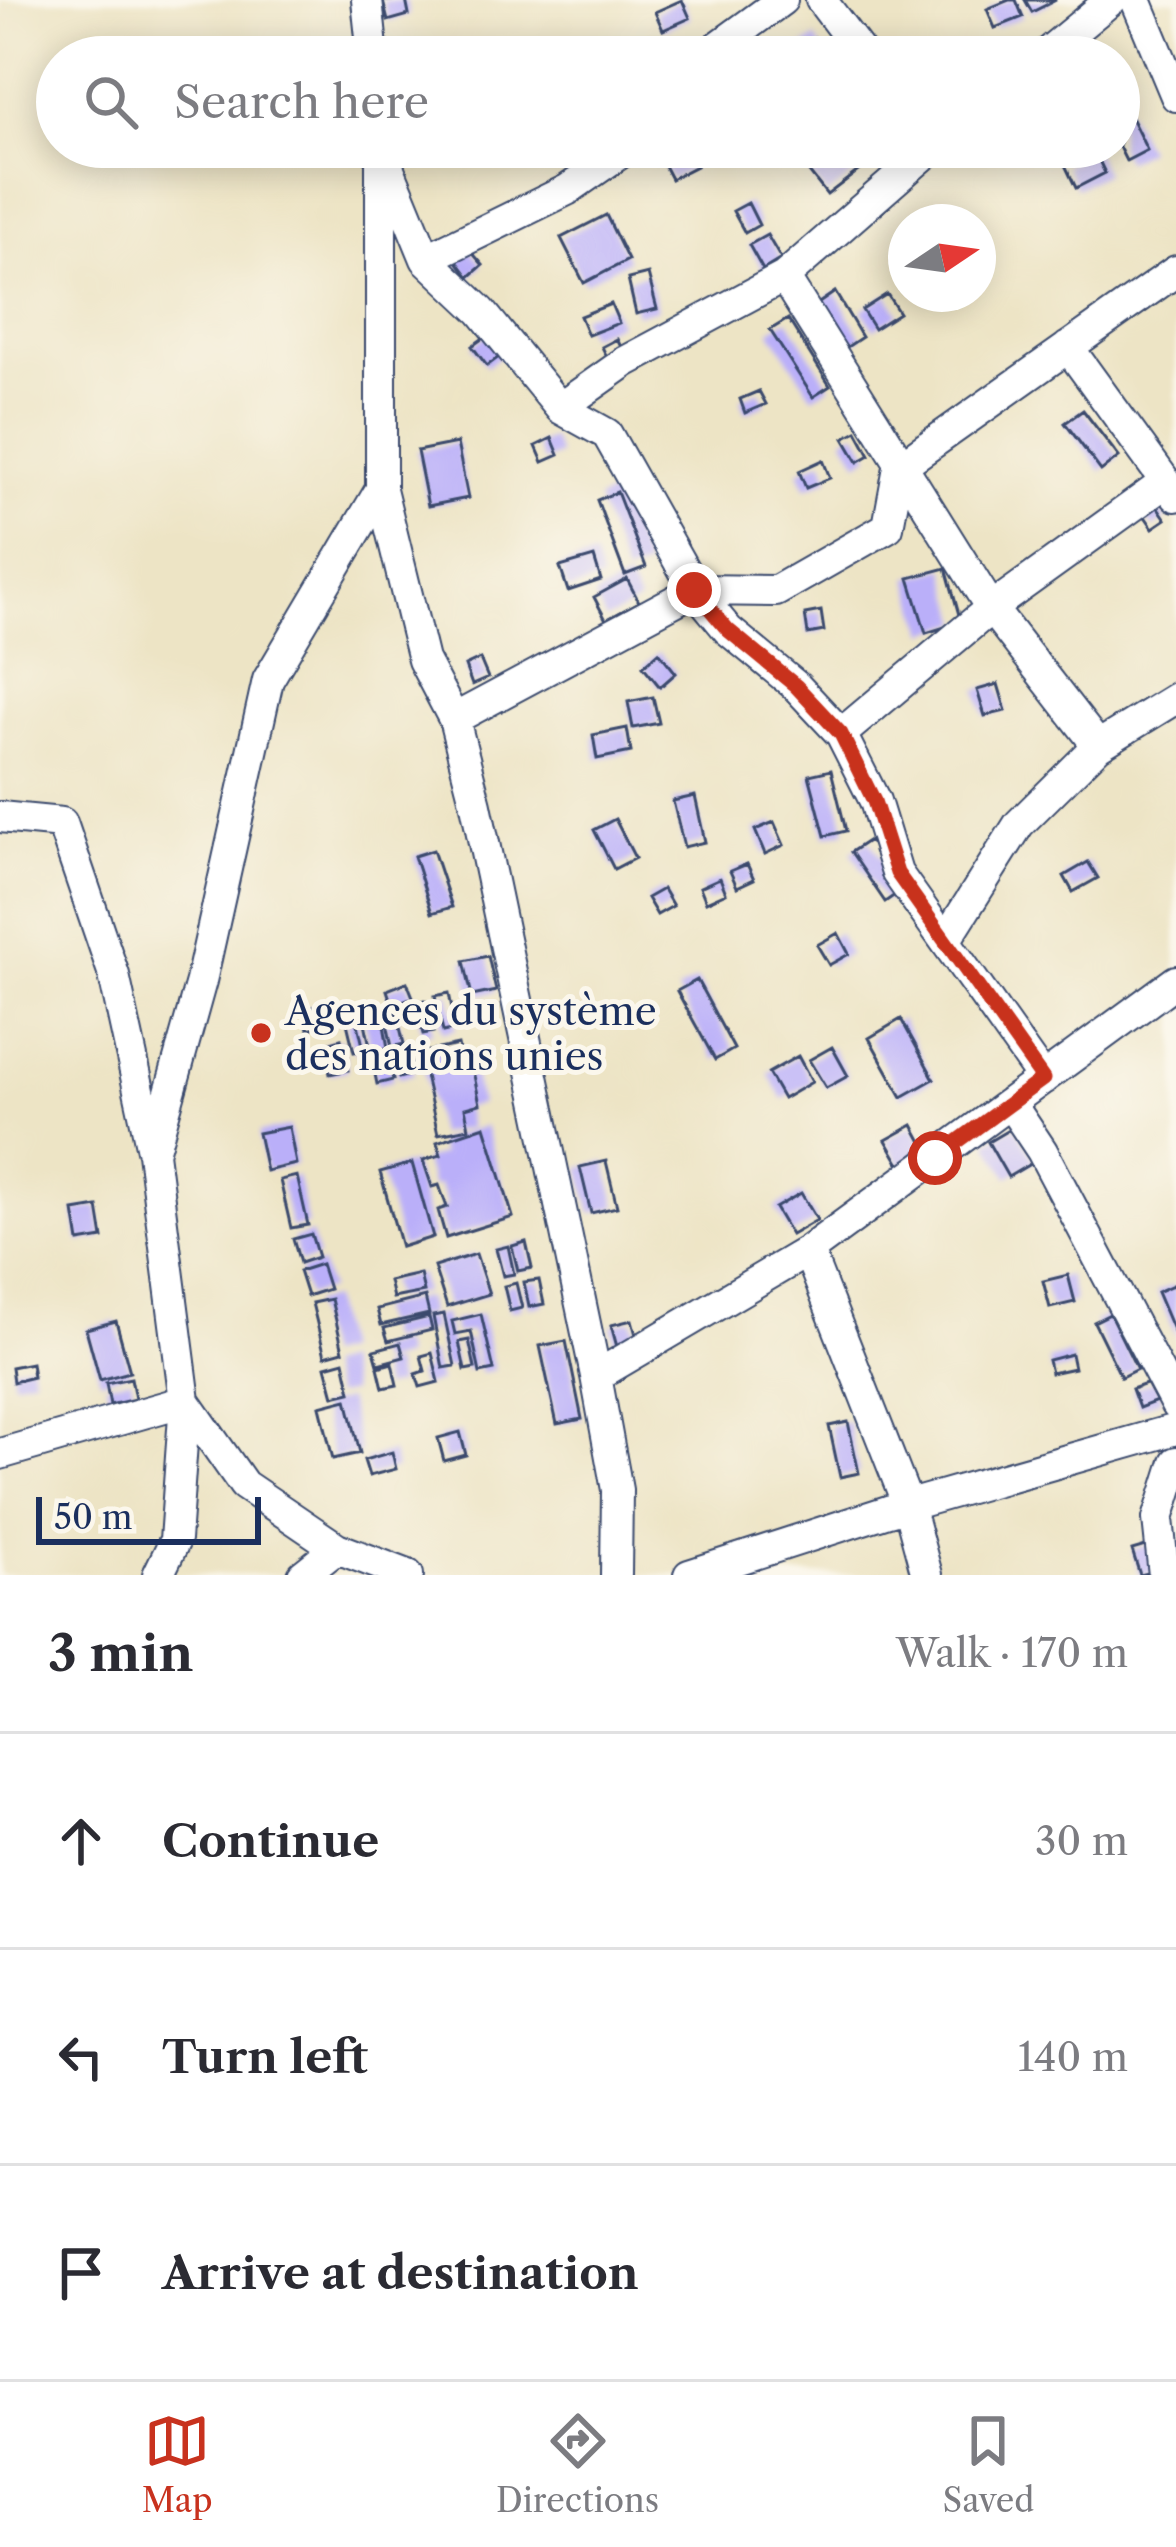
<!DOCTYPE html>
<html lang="en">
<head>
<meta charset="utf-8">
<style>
	:root { --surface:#fff; --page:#f7f7f7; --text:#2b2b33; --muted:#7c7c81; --line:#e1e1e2; --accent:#c8321e }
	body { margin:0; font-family:"Libre Caslon Text",serif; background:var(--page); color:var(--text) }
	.compass { position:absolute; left:888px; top:204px; width:108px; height:108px; border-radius:50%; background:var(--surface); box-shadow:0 6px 30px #0003; rotate:77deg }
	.scale { position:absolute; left:36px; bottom:30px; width:225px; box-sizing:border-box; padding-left:12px; border:6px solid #1b2f5e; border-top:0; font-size:33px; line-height:42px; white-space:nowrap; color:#1b2f5e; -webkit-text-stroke:9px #fbf7ec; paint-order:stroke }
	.stop { position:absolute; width:36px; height:36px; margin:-27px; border:9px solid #c8321e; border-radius:50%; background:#fff }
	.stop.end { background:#c8321e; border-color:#fff; box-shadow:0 3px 12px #0008 }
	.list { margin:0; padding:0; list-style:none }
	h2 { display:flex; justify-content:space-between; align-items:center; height:156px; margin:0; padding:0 48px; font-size:51px }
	h2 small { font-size:39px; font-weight:400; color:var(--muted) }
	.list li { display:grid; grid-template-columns:78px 1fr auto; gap:36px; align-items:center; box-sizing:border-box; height:216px; padding:0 48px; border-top:3px solid var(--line) }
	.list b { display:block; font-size:45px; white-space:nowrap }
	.list em { font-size:39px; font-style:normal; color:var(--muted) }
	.icon { flex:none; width:66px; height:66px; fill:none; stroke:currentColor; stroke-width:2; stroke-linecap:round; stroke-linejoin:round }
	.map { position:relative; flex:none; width:1176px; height:1575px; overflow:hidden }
	.search { position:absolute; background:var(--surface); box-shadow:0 6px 30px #0003; left:36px; right:36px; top:36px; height:132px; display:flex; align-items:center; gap:30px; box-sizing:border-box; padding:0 42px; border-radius:66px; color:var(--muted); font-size:45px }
	.sheet { height:804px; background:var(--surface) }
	nav { display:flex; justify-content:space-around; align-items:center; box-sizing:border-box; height:168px; border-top:3px solid var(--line); background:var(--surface); font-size:33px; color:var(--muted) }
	nav a { display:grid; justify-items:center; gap:6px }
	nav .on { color:var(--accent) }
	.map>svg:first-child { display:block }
</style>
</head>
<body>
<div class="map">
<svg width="1176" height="1575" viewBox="0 0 1176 1575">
	<rect width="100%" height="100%" fill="#fbf7ec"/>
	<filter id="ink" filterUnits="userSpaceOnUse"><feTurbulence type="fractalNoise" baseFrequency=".00833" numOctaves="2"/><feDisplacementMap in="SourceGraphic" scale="24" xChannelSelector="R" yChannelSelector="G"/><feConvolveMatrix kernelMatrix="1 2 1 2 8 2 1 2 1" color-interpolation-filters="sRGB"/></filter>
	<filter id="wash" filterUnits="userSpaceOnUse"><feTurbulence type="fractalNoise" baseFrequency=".004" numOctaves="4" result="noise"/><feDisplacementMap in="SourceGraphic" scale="48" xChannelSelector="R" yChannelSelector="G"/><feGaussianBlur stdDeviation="2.7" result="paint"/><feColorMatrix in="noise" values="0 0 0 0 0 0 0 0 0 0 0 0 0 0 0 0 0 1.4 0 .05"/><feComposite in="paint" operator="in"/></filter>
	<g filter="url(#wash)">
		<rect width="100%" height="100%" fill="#ede4c5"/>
		<g id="blocks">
			<path fill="#baaff9" d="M406,0l3,15 -21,6 -5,-20z
				M682,0l8,18 -27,12 -8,-18z
				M1009,0h7l7,17 -28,11 -8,-19z
				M1025,0h31l-24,12z
				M815,38l12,19h-19l-6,-10z
				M1119,93l28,57 -21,11 -7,-14z
				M686,147l10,19 -25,13 -10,-19z
				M842,147h10l14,18 -39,30 -18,-23z
				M1094,150l11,23 -29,15 -11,-23z
				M748,203l11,22 -14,8 -12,-22z
				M606,215l22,45 -44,23 -23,-45z
				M767,235l14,24 -18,11 -14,-25z
				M469,249l14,16 -14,12 -13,-17z
				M648,274l9,35 -21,5 -8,-35z
				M835,292l27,45 -18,12 -28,-44z
				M887,294l12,19 -25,16 -12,-19z
				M611,304l8,19 -31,12 -8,-19z
				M788,319l42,67 -17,11 -43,-67z
				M489,334l14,20 -16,12 -15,-20z
				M617,339l7,14 -15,8 -7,-14z
				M759,391l7,13 -21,9 -5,-14z
				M1083,410l36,47 -18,14 -36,-48z
				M857,431l13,24 -12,7 -14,-24z
				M552,438l7,17 -16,7 -7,-16z
				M457,443l11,55 -40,8 -11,-55z
				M823,460l7,18 -24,10 -7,-17z
				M617,492l29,75 -21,8 -28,-75z
				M1150,496l16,23 -13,9 -16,-23z
				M594,557l7,23 -33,11 -8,-24z
				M946,568l15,54 -35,11 -17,-55z
				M627,579l12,23 -33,18 -12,-23z
				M821,611l3,20 -16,3 -3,-20z
				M659,652l17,21 -16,14 -17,-21z
				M480,659l8,19 -16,7 -7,-19z
				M998,684l8,27 -21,5 -8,-26z
				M653,697l6,26 -26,5 -5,-26z
				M627,728l4,24 -34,7 -4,-24z
				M831,770l15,61 -21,5 -16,-61z
				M695,796l10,46 -21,5 -11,-46z
				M615,819l20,39 -21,11 -20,-39z
				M774,822l10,23 -19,9 -10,-24z
				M869,840l33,50 -17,12 -34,-50z
				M433,850l19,57 -20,6 -18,-57z
				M1088,862l10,16 -25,14 -9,-16z
				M747,864l7,15 -17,8 -7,-16z
				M720,878l6,15 -20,9 -6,-15z
				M663,889l10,17 -16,9 -10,-17z
				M838,933l11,21 -20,11 -12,-20z
				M488,956l8,35 -24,5 -8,-35z
				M697,980l37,69 -19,11 -38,-69z
				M407,982l6,15 -21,8 -5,-15z
				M449,993l7,36 -13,3 -8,-36z
				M425,1000l8,32 -10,2 -8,-31z
				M334,1002l4,20 -30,7 -4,-20z
				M396,1011l8,33 -12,3 -7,-33z
				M382,1014l6,34 -17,3 -7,-33z
				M901,1019l33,60 -32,18 -33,-59z
				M357,1020l7,30 -10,2 -7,-29z
				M341,1039l7,31 -18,4 -6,-30z
				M458,1045l5,23 9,-2 8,38 -15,4 4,20 -31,6 -18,-81z
				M407,1046l7,28 -15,4 -8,-28z
				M832,1047l16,29 -22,12 -17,-28z
				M387,1052l6,28 -16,4 -6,-29z
				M798,1056l14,26 -29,17 -15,-26z
				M913,1125l14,26 -26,15 -15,-26z
				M485,1126l28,91 -67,21 -8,-28 9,-3 -8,-22 -7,2 -9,-27 18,-5 -4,-13z
				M1015,1126l20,35 -27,16 -20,-35z
				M289,1127l7,37 -30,7 -8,-38z
				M606,1161l11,46 -26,6 -11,-46z
				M412,1163l21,74 -32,10 -21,-75z
				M297,1176l11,49 -17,3 -11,-48z
				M801,1193l16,27 -26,15 -16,-27z
				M98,1207l5,31 -24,4 -5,-31z
				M311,1234l7,23 -18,6 -7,-24z
				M526,1242l6,26 -14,3 -6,-25z
				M508,1246l6,28 -11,2 -7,-27z
				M476,1254l13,40 -42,13 -13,-40z
				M321,1264l8,25 -22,7 -8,-25z
				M420,1274l4,18 -31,6 -4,-17z
				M1068,1275l7,27 -25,6 -7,-27z
				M539,1280l5,24 -15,3 -5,-25z
				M516,1283l6,25 -12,3 -6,-25z
				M1173,1285l3,7v45l-19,-45z
				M425,1297l4,17 -48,11 -4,-16z
				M331,1299l12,52 -18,5 -13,-53z
				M444,1314l11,52 -12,2 -10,-52z
				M481,1314l13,56 -14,3 -9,-42 -16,3 -3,-13z
				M1110,1314l27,55 -16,8 -27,-55z
				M429,1317l3,13 -44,11 -4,-13z
				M632,1320l6,22 -21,5 -6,-22z
				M116,1321l14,51 -30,8 -14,-51z
				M469,1340l6,28 -10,2 -6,-28z
				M566,1341l16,78 -25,5 -17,-78z
				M400,1343l4,14 -26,7 -4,-14z
				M432,1353l7,29 -19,5 -4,-13 9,-3 -4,-15z
				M1071,1354l3,14 -23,5 -3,-13z
				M344,1361l7,31 -17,4 -8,-30z
				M31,1363l2,14 -20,5 -2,-15z
				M392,1363l5,22 -14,3 -5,-21z
				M131,1378l4,21 -25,6 -4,-22z
				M1155,1381l7,18 -23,9 -7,-19z
				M347,1399l13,54 -27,6 -13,-53z
				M848,1422l11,51 -19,4 -11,-51z
				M460,1432l6,23 -22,6 -6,-23z
				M392,1452l4,17 -27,7 -5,-16z
				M1152,1544l8,26 -20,5 -8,-25z"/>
		</g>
	</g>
	<g filter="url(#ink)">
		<use href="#blocks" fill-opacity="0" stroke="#3a4a6d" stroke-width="3"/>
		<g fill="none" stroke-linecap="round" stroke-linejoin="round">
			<g stroke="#3a4a6d" stroke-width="34">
				<path id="minor" d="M367,0l6,57
					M821,0l43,57
					M1136,0l40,96
					M704,57l78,-57
					M1042,57l69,-57
					M389,169l37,90 55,52 79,97 47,26 88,156 33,40 68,56 45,48 34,67 22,72 146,206
					M426,259l141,-69 62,-43
					M784,277l207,331 107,138
					M1068,347l108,149
					M560,408l65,-46 159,-85 149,-130
					M381,489l42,171 31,59 22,86 120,571
					M454,719l241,-129 81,1 112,-64 11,-60 277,-196
					M841,734l150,-126 175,-126
					M0,817l62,6 52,152 38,175
					M947,938l72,-114 79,-78 78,-48
					M1010,1103l32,48 134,254
					M808,1251l100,254 19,70
					M185,1401l59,84 93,63 71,27
					M0,1454l185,-53
					M158,1575l17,-35 10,-139 -32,-248 48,-172 67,-301 113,-191v-342
					M303,1575l34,-27
					M616,1575l1,-85 -21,-114 212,-125 368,-270
					M689,1575l199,-64 288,-82
					M1164,1575l-6,-56 18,-57"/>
			</g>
			<use href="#minor" stroke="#fff" stroke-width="30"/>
		</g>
	</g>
	<g fill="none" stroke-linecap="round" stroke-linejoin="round" filter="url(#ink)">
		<path stroke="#c8321e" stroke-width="15" d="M694,590l34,40 68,56 45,48 33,67 23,72 146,206 -108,79"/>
	</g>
	<circle fill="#c8321e" stroke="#fbf7ec" stroke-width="4.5" cx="261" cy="1033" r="12"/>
	<g text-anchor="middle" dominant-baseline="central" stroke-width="10" stroke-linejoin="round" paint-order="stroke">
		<g font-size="39" fill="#1b2f5e" stroke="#fbf7ec" text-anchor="start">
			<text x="285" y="1011">Agences du système<tspan x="285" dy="45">des nations unies</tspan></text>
		</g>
	</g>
</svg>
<svg class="compass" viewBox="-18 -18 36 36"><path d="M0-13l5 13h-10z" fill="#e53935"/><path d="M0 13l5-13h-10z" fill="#7c7c81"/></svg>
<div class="scale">50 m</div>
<div class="stop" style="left:935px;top:1158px"></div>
<div class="stop end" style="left:694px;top:590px"></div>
<div class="search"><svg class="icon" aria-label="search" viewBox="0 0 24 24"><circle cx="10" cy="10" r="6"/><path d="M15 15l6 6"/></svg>Search here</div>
</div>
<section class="sheet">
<h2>3 min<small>Walk · 170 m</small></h2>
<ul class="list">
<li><svg class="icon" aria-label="ahead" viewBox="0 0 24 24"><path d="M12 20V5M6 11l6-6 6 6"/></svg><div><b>Continue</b></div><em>30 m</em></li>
<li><svg class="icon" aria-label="left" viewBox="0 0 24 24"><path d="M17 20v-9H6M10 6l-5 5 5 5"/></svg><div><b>Turn left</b></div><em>140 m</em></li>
<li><svg class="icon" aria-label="arrive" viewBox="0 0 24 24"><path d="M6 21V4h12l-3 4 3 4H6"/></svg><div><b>Arrive at destination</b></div></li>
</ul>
</section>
<nav>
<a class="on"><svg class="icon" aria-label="map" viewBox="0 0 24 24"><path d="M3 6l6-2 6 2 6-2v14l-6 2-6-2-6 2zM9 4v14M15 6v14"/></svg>Map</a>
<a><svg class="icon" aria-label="directions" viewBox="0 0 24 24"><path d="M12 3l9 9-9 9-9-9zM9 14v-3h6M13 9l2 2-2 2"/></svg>Directions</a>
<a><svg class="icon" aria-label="saved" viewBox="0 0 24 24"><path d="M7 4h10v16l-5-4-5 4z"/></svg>Saved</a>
</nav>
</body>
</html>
